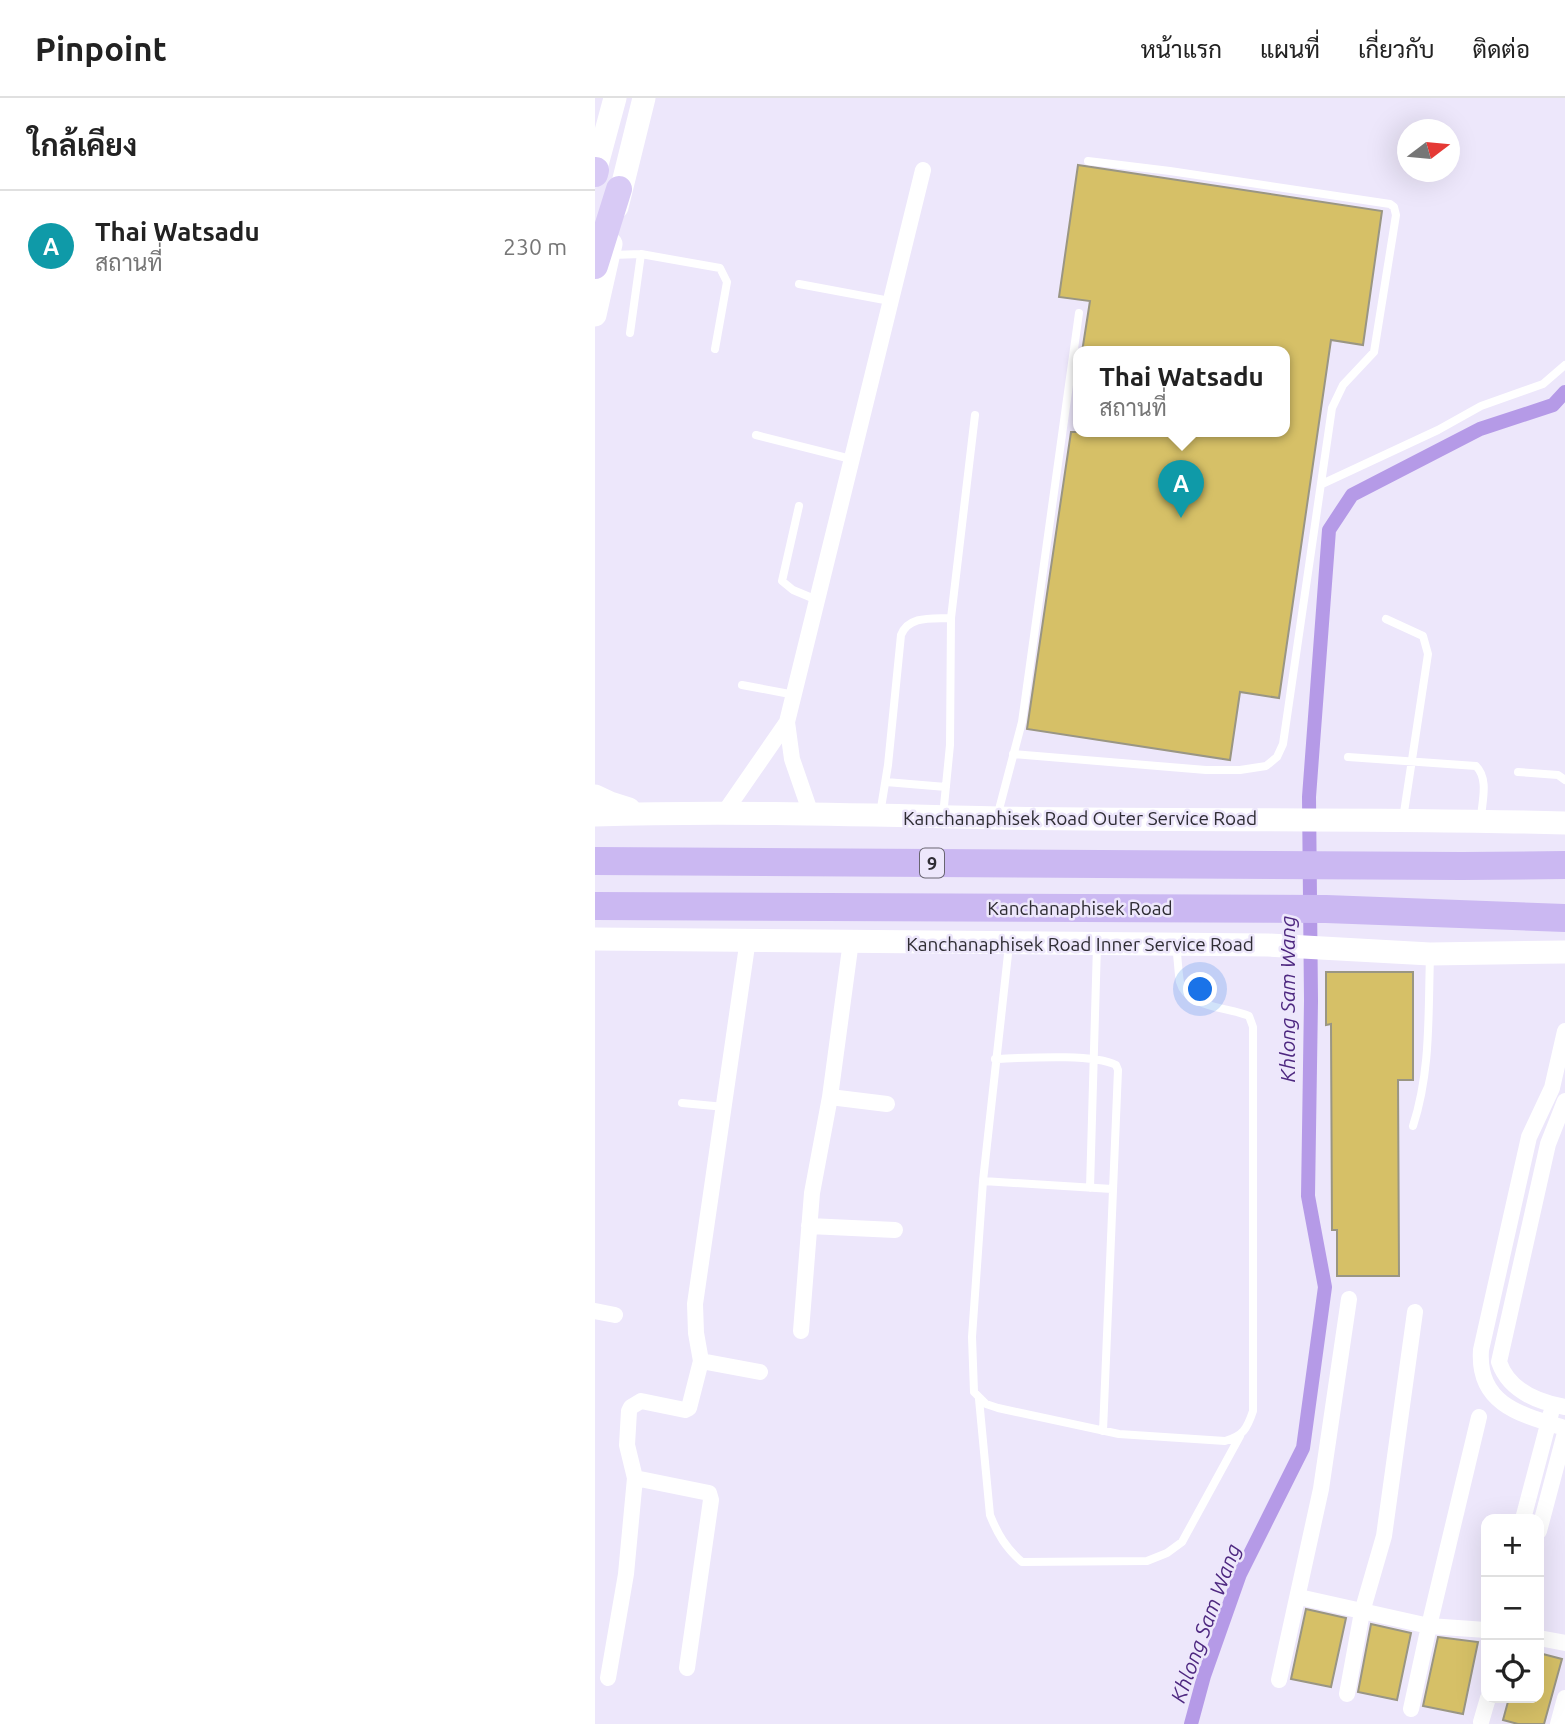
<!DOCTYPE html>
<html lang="th">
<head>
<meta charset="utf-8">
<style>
	:root { --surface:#fff; --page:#f6f6f6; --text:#222; --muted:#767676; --line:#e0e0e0; --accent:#655825 }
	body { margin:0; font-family:Ubuntu,Sarabun,sans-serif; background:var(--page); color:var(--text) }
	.controls { position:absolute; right:21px; bottom:21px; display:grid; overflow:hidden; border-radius:14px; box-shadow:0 7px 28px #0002 }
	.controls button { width:63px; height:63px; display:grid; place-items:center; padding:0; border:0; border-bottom:2px solid var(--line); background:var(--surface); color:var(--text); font:35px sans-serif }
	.compass { position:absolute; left:802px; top:21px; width:63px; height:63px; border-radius:50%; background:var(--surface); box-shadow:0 7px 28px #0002; rotate:74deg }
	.you { position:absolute; left:606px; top:892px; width:24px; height:24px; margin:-18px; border:5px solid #fff; border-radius:50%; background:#1a73e8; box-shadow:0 0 0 10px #1a73e833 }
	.badge { display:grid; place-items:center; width:46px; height:46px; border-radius:50%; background:var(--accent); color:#fff; font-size:23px; font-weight:700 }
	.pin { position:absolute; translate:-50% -58px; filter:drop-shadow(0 2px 4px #0008) }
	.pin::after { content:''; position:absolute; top:37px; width:24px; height:21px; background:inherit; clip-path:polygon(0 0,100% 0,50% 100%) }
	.popup { position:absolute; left:478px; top:248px; width:217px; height:91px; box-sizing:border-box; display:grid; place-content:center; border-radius:14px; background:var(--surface); filter:drop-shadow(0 2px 5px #0005); font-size:23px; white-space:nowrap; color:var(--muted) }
	.popup b { font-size:26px; color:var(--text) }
	.popup::after { content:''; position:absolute; left:50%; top:100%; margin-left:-14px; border:14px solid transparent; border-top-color:var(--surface) }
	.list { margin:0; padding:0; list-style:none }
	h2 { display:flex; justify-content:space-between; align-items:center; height:91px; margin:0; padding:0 28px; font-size:30px }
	h2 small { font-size:23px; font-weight:400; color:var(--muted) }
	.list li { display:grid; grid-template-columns:46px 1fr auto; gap:21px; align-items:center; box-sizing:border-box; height:112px; padding:0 28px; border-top:2px solid var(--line) }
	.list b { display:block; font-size:26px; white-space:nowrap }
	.list p { margin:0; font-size:23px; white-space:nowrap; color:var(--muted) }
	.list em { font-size:23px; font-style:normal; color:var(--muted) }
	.icon { flex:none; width:38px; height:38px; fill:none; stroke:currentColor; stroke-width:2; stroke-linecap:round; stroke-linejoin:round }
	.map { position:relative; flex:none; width:970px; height:1626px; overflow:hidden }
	header { display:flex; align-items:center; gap:42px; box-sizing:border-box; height:98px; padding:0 35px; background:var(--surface); border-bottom:2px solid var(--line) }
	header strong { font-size:33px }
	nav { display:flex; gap:38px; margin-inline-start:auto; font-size:24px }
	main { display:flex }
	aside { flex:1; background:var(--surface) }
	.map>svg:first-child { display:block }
</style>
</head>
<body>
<header>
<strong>Pinpoint</strong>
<nav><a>หน้าแรก</a><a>แผนที่</a><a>เกี่ยวกับ</a><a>ติดต่อ</a></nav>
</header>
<main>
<aside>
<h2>ใกล้เคียง<small></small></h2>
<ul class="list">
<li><span class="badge" style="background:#0f9aa8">A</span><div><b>Thai Watsadu</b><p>สถานที่</p></div><em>230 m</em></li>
</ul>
</aside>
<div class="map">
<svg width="970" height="1626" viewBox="0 0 970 1626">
	<rect width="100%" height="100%" fill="#ede7fb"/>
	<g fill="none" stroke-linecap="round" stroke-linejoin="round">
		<path stroke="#b59ae7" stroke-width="14" d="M596,1626l13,-48 36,-102 63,-126 22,-161 -17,-91 3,-195 -2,-204 20,-267 23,-35 128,-66 73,-24 12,-13"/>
	</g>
	<path fill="#d6c067" stroke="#9a9683" stroke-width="2" d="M483,67l304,46 -19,134 -32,-5 -52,358 -39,-6 -10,68 -203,-31 44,-297h213v-80h-202l8,-51 -31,-4z
		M731,874h87v108h-15l1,196h-62v-46h-5l-1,-206 -5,1z
		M711,1511l40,9 -15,69 -40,-8z
		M776,1526l40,9 -14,67 -39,-8z
		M843,1539l40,5 -15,72 -40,-8z
		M944,1555l23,6 -18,65h-26l-15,-4 6,-22h30z"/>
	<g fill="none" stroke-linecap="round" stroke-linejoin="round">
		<path stroke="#fff" stroke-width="8" d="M17,157l29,-1 79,14 7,14 -12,67
			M204,186l91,17
			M35,235l11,-79
			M161,337l95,24
			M727,386l116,-54 43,-24 62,-22 22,-19
			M204,408l-17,75 11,9 24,10
			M791,521l37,17 5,18 -25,165
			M147,587l53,10
			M418,656l193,16h34l26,-4 11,-9 6,-13 49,-336 11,-23 31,-33 22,-137 -2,-8 -4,-3 -220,-33 -82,-10
			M753,659l128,9c13,13 6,35 5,52
			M923,674l40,3 7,5
			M291,684l60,5
			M285,716l8,-49 13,-130c8,-20 32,-16 50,-17
			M348,718l7,-71 1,-127 24,-203
			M402,719l25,-95 57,-409
			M414,847l-26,236 -11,156 2,55 12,12 12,4 121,26 106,7c18,-5 22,-12 28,-30v-384l-4,-11c-21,-9 -62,-8 -69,-34 -2,-11 -2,-24 -4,-35
			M400,961c27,-1 98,-6 121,6l2,5 -15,361
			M87,1005l43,4
			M818,1028c18,-55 15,-112 17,-169
			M388,1083l129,8
			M495,1090l7,-243
			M384,1301l11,116c8,20 16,33 32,47l125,-1 20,-8 15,-11 58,-106"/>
		<path stroke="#fff" stroke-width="16" d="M192,624l5,37 19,55
			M129,715l63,-91 136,-552
			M970,933l-13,57 -23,49 -48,213c-4,55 41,65 84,78
			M235,999l57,7
			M970,1003l-17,43 -49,218c10,29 38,40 66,45
			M214,1128l86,4
			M0,1213l20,4
			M206,1233l11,-138 18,-96 21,-156
			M106,1263l59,11
			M40,1380l74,15 2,7 -24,168
			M928,1421l28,-106
			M944,1433l26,-98
			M704,1499l130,29 57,4
			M944,1540l26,5
			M13,1580l18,-104 9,-96 -8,-33 2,-34 2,-4 10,-6 44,9 4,-2 12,-47 -5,-28 -1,-29 53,-365
			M684,1582l42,-191 28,-190
			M752,1596l15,-82 22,-76 31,-224
			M816,1611l18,-83 50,-209
			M886,1624l7,-24
			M963,1626l7,-26"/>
		<path stroke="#fff" stroke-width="23" d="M0,74l20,-74
			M22,109l27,-109
			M0,217l16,-71
			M0,698l15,7 19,6
			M0,717c134,-4 269,0 403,3 189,3 378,0 567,5
			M0,841l673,6 162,9 135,-2"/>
		<path stroke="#d8caf5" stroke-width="26" d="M0,76l1,-4
			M0,168l24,-77"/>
		<path stroke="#cbb8f2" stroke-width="28" d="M0,763l867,5 103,-1
			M0,808l731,3 239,9"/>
	</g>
	<g text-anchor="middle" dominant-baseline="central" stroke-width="5" stroke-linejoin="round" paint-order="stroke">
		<rect fill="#ede7fb" stroke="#686570" stroke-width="2" x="325" y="750.5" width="24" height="29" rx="5"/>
		<g font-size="18" font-weight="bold" fill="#2f2d34">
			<text x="337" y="765">9</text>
		</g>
		<g font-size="19" fill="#2f2d34" stroke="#ede7fb">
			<text x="485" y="720">Kanchanaphisek Road Outer Service Road</text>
			<text x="485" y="810">Kanchanaphisek Road</text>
			<text x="485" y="846">Kanchanaphisek Road Inner Service Road</text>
		</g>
		<g font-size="21" font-style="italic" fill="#4e2880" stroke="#ede7fb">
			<text transform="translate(692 901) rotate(-90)">Khlong Sam Wang</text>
			<text transform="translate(610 1525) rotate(-70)">Khlong Sam Wang</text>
		</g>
	</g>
</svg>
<div class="controls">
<button>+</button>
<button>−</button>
<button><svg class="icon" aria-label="locate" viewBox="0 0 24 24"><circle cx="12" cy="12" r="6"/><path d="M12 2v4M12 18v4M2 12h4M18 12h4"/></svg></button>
</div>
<svg class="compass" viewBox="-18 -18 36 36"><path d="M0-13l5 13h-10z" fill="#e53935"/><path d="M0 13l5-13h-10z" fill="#767676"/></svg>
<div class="you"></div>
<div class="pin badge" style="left:586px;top:420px;background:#0f9aa8">A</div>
<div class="popup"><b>Thai Watsadu</b>สถานที่</div>
</div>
</main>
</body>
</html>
